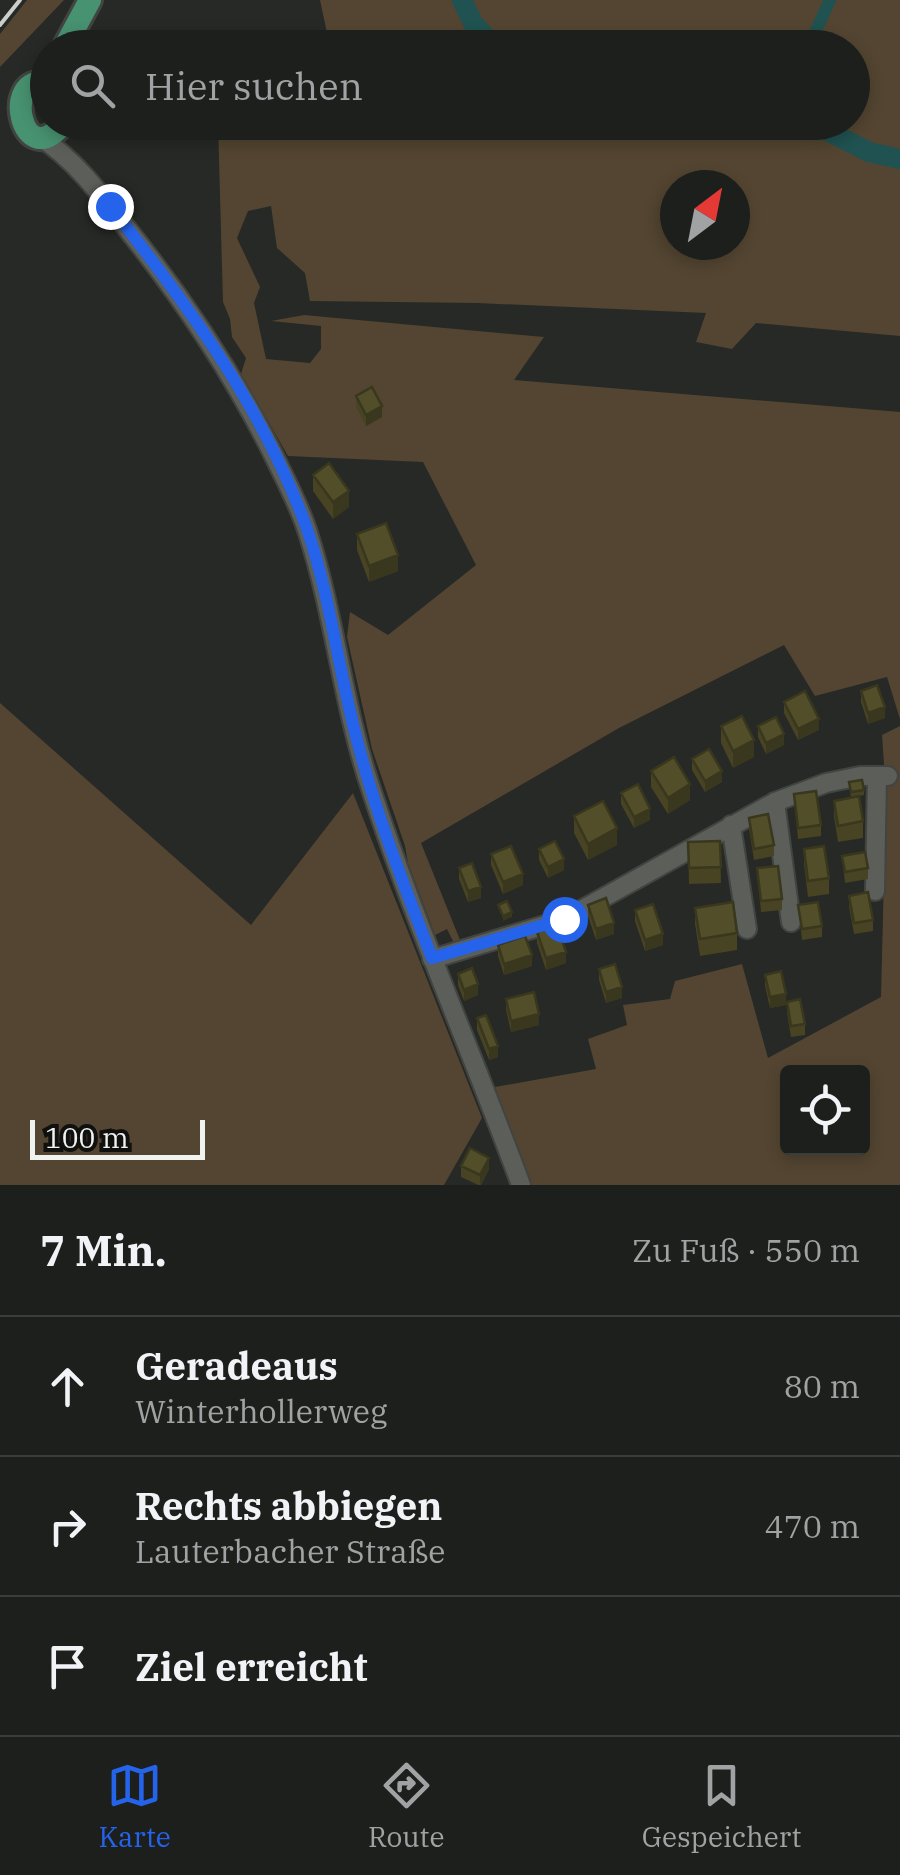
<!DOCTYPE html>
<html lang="de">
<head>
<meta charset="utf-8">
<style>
	:root { --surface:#1c1f1c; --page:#252725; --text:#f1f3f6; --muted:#a0a2a3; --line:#3a3d3b; --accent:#2563eb }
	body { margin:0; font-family:"IBM Plex Serif",serif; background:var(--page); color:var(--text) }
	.controls { position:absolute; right:30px; bottom:30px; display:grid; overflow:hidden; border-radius:10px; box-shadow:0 5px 15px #0003 }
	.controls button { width:90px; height:90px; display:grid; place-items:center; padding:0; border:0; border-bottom:2px solid var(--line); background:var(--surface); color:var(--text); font:50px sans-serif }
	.compass { position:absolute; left:660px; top:170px; width:90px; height:90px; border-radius:50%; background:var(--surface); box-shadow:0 5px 15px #0003; rotate:32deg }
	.scale { position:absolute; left:30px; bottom:25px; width:175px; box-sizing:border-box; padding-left:10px; border:5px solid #f1f3f0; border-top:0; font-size:28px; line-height:35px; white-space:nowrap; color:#f1f3f0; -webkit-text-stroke:8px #10110f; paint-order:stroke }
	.stop { position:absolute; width:30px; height:30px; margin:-22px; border:8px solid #2563eb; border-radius:50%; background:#fff }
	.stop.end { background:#2563eb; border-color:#fff; box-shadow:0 2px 10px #0008 }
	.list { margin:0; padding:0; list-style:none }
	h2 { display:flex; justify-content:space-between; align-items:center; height:130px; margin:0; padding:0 40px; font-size:42px }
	h2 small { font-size:32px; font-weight:400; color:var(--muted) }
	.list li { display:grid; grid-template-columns:65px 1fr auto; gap:30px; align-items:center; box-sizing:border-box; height:140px; padding:0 40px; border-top:2px solid var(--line) }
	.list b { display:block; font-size:38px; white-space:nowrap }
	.list p { margin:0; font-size:32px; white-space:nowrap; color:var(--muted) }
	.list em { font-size:32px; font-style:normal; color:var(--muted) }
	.icon { flex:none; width:55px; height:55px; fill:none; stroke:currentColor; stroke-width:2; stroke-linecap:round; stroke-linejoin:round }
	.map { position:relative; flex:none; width:900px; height:1185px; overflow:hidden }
	.search { position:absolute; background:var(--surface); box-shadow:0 5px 15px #0003; left:30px; right:30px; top:30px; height:110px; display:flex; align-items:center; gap:25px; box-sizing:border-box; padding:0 35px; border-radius:55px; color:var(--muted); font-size:38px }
	.sheet { height:550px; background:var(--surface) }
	nav { display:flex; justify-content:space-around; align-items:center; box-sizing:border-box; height:140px; border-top:2px solid var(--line); background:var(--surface); font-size:28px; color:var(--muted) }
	nav a { display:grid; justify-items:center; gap:5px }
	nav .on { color:var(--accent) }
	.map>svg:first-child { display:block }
</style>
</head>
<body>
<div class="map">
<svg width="900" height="1185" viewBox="0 0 900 1185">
	<rect width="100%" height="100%" fill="#262925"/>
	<path fill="#534531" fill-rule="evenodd" d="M27,0h37l-64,67v-33z
		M320,0h580v336l-144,-13 -24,26 -36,-7 10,-29 -229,-10 -167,-2 -5,-28 -28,-25 -6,-42 -23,5 -11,27 23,49 -6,16 12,56 44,4 11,-14v-23l-50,-5 33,-6 240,22 -30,43 386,32v307l-13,-42 -72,19 -31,-51 -165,83 -198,115 39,97 -6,3 -7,-14 -12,6 -27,-72 -3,-17 -33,-97 -25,-112 3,-25 38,23 88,-70 -53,-103 -135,-6 -47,-82 5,-16 -14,-21 -2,-18 -7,-17 -5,-179 634,-1v-74l-522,-1zM675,185h60v60h-60z
		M0,703l251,222 102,-132 129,325 -38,67h-444z
		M900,726v459h-371l-34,-98 101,-18 -8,-30 39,-14 -4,-20 47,-6 5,-18 67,-17 26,94 113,-61 5,-204 -4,-58zM788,1072h74v76h-74z"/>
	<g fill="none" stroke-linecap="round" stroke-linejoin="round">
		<path stroke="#1f5250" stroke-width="12" d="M808,48l22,-48"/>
		<path stroke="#1f5250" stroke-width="20" d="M462,0l11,23 23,25
			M810,122l59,30 31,7"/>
		<g stroke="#414440" stroke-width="22">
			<path id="minor" d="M40,137c38,25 64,62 92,98 54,68 100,138 139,215 13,27 28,54 37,83 27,84 35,173 63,256 44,135 101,263 150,396
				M775,802l16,120
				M731,825l16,104
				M875,891l2,-115
				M432,959l133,-40 210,-117 51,-19 34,-7h28"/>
		</g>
		<g stroke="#414440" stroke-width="28">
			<path id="major" d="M64,48l26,-48
				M48,83c-48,-11 -26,94 16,39"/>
		</g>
		<use href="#minor" stroke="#5b5e59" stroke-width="18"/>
		<use href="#major" stroke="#479271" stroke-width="22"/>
		<path stroke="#cccecb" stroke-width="4" d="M0,25l20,-25"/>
	</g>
	<path fill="#474323" d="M356,396l26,21 -16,9 -10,-19z
		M313,475l36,32 -16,12 -20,-28z
		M357,534l41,37 -29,11 -12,-32z
		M861,691l24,27 -17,6 -7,-22z
		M784,702l35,28 -21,10 -14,-27z
		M721,726l33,31 -21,11 -12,-25z
		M758,726l26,19 -18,9 -8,-17z
		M692,759l30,23 -17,10 -13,-22z
		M651,771l39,29 -22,14 -17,-27z
		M849,782l15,8v5l-5,1 4,25v17l-25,4 -4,-25v-16l17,-3z
		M621,793l29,27 -16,8 -13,-24z
		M794,794l27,31v11l-23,3z
		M574,816l43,29 -29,15 -14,-27z
		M749,818l25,27v11l-20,4 -5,-31z
		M720,841l1,42 -32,1 -1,-42z
		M539,849l25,21 -16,8 -9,-18z
		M804,849l25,29v16l-21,3 -4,-32z
		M491,854l32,31 -20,9 -12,-29z
		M842,856l26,12v11l-23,4z
		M459,868l22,30 -13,4 -9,-23z
		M757,868l25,31v11l-21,2z
		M849,896l24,24v11l-19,3 -5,-27z
		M588,905l26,29 -18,6 -8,-24z
		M798,905l24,21v11l-20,3z
		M695,908l42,25v17l-37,6 -5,-32z
		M635,910l28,35 -18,6 -10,-30z
		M537,932l29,31 -20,7 -9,-27z
		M498,945l34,21 -28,9 -6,-19z
		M599,969l23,29 -16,5 -7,-23z
		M458,974l20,21 -14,6 -6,-16z
		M765,975l21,30 -16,3 -5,-22z
		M506,999l33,26 -28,7 -5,-22z
		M787,1002l18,22v11l-14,2 -4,-24z
		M477,1018l21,39 -9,3 -12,-30z
		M461,1166l28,3 -8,16h-3l-17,-8z"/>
	<path fill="#39371d" d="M382,406v11l-16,9v-11z
		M349,491v16l-16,12v-17z
		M398,555v16l-29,11v-16z
		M885,707v11l-17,6v-11z
		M819,719v11l-21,10v-11z
		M784,734v11l-18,9v-11z
		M754,740v17l-21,11v-17z
		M722,771v11l-17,10v-11z
		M690,784v16l-22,14v-16z
		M650,809v11l-16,8v-11z
		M617,828v17l-29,15v-16z
		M564,859v11l-16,8v-11z
		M523,874v11l-20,9v-12z
		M481,887v11l-13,4v-11z
		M512,912v5l-9,4v-5z
		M614,923v11l-18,6v-11z
		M663,934v11l-18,6v-11z
		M566,952v11l-20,7v-12z
		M532,955v11l-28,9v-11z
		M478,984v11l-14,6v-11z
		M622,987v11l-16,5v-11z
		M786,994v11l-16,3v-11z
		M539,1014v11l-28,7v-11z
		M498,1046v11l-9,3v-11z
		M489,1158v11l-9,16v-10z"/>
	<path fill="#524e29" stroke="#39371d" stroke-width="2.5" d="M372,387l10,19 -16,9 -10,-19z
		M329,463l20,28 -16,11 -20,-27z
		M386,523l12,32 -29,11 -12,-32z
		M877,685l8,22 -17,6 -7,-22z
		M805,691l14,28 -21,10 -14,-27z
		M742,716l12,24 -21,11 -12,-25z
		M776,717l8,17 -18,9 -8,-17z
		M709,749l13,22 -17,10 -13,-22z
		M674,757l16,27 -22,14 -17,-27z
		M862,780l2,10 -13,2 -2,-10z
		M638,784l12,25 -16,8 -13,-24z
		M816,791l5,34 -23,3 -4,-34z
		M859,796l4,25 -25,5 -4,-25z
		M603,801l14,27 -29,16 -14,-28z
		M768,814l6,31 -20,4 -5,-31z
		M555,841l9,18 -16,8 -9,-18z
		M720,841l1,26 -32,1 -1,-26z
		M511,846l12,28 -20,8 -12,-28z
		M824,846l5,32 -21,3 -4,-32z
		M865,852l3,16 -23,4 -3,-16z
		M472,863l9,24 -13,4 -9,-23z
		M778,866l4,33 -21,2 -4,-33z
		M868,892l5,28 -19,3 -5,-27z
		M606,898l8,25 -18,6 -8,-24z
		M507,901l5,11 -9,4 -5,-11z
		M733,902l4,31 -37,6 -5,-31z
		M818,902l4,24 -20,3 -4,-24z
		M653,904l10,30 -18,6 -10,-30z
		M557,925l9,27 -20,6 -9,-26z
		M525,936l7,19 -28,9 -6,-19z
		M615,964l7,23 -16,5 -7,-23z
		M472,968l6,16 -14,6 -6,-16z
		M781,971l5,23 -16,3 -5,-22z
		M534,992l5,22 -28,7 -5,-22z
		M800,999l5,25 -14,2 -4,-24z
		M486,1015l12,31 -9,3 -12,-31z
		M470,1148l19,10 -9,17 -19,-9z"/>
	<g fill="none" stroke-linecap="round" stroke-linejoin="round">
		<path stroke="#2563eb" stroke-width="12" d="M110,206c78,99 154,203 197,323 23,66 31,139 49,207 19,76 48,149 76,222l132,-39"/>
	</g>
</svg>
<div class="controls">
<button><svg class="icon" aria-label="locate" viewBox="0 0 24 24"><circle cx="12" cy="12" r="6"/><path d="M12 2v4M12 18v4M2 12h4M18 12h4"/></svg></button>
</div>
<svg class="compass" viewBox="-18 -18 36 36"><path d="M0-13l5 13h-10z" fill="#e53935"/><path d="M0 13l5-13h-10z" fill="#a0a2a3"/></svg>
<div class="scale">100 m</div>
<div class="stop" style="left:564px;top:919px"></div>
<div class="stop end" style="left:110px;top:206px"></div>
<div class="search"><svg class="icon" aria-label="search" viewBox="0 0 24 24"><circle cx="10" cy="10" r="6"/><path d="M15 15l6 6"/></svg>Hier suchen</div>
</div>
<section class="sheet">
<h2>7 Min.<small>Zu Fuß · 550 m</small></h2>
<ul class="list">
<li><svg class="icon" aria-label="ahead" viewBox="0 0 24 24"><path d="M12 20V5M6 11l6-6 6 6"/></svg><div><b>Geradeaus</b><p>Winterhollerweg</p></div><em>80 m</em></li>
<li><svg class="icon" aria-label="right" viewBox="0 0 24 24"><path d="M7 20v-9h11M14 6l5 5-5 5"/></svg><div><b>Rechts abbiegen</b><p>Lauterbacher Straße</p></div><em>470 m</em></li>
<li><svg class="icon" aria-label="arrive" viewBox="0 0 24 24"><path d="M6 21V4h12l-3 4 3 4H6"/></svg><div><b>Ziel erreicht</b></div></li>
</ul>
</section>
<nav>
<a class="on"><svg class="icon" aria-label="map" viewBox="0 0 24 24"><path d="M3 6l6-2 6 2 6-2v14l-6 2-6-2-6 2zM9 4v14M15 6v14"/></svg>Karte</a>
<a><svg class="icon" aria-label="directions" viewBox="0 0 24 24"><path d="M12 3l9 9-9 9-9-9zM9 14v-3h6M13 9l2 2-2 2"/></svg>Route</a>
<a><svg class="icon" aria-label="saved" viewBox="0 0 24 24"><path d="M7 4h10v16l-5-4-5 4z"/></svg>Gespeichert</a>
</nav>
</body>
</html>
